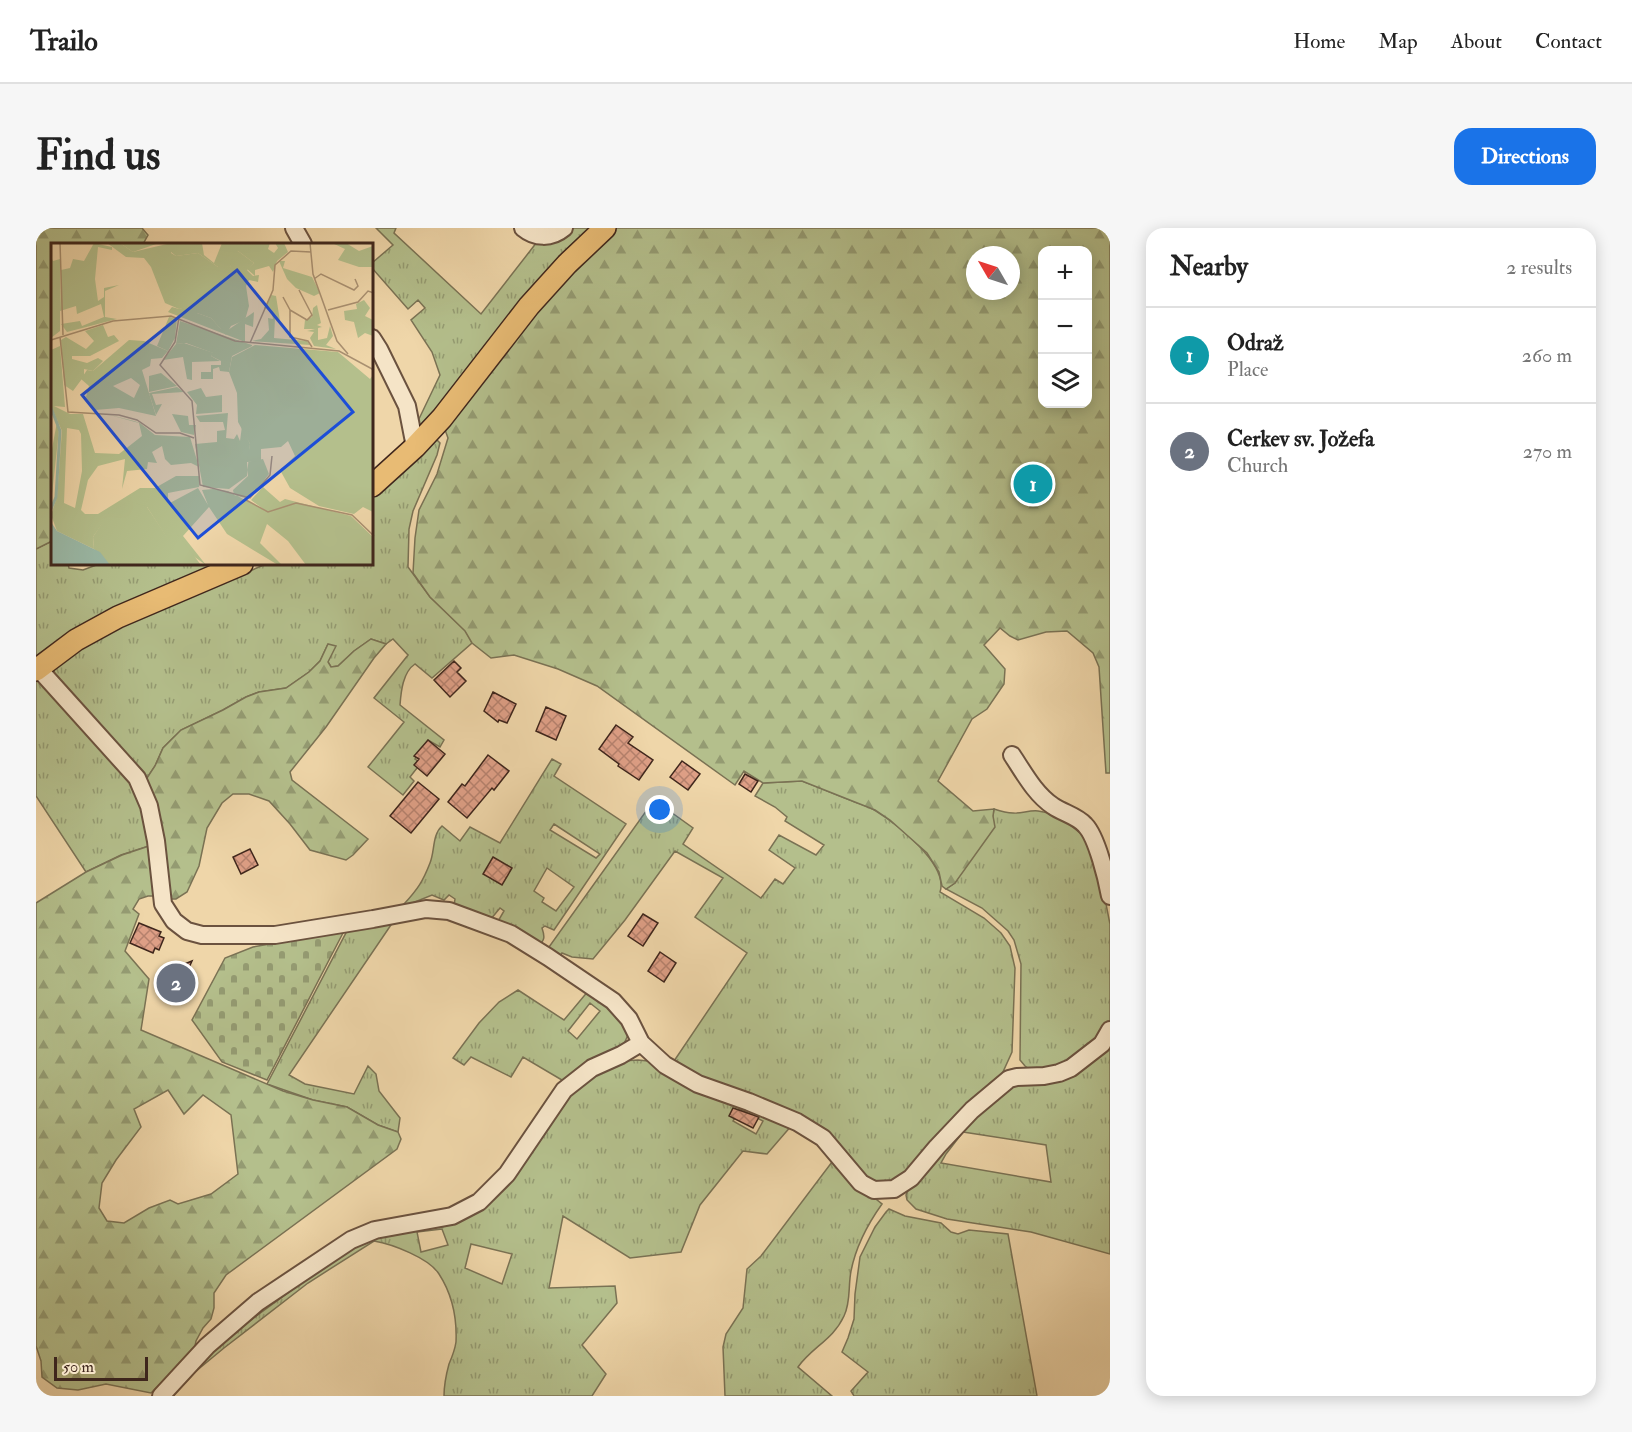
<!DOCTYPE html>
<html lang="en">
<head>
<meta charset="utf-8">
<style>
	:root { --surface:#fff; --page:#f6f6f6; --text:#222; --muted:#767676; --line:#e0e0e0; --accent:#1a73e8 }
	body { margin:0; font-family:"IM FELL Double Pica",serif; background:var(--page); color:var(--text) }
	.controls { position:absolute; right:18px; top:18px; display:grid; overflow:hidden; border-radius:12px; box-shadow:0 3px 15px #0003 }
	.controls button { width:54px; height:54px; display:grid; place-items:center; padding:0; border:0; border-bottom:2px solid var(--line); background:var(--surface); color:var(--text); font:30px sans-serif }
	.compass { position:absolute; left:930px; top:18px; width:54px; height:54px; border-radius:50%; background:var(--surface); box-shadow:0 3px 15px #0003; rotate:309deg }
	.scale { position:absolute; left:18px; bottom:15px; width:94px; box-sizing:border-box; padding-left:6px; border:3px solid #3f261c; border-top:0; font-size:16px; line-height:21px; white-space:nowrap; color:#3f261c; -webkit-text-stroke:4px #f5e4c7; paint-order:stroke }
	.you { position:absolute; left:624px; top:582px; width:21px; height:21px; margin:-15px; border:4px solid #fff; border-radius:50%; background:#1a73e8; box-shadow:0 0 0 9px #1a73e833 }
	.badge { display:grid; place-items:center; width:39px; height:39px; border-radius:50%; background:var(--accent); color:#fff; font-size:20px; font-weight:700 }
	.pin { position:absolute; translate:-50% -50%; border:3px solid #fff; box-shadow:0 2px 6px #0006 }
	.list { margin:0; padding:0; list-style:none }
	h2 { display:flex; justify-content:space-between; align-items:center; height:78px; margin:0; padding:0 24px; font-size:26px }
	h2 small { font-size:20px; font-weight:400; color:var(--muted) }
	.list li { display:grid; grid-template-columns:39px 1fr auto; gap:18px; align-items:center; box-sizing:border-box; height:96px; padding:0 24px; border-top:2px solid var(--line) }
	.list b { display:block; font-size:22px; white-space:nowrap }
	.list p { margin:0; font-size:20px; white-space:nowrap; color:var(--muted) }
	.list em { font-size:20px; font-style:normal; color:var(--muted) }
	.icon { flex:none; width:33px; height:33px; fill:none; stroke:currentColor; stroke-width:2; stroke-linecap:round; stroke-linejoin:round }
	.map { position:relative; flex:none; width:1074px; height:1168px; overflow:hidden; border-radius:18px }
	header { display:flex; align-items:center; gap:36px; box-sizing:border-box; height:84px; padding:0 30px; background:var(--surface); border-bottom:2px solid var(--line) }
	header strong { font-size:28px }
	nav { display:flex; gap:33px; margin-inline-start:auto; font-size:21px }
	.intro { display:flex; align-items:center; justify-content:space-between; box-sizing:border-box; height:144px; padding:0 36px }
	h1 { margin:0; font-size:42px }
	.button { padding:15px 27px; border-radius:18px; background:var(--accent); color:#fff; font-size:21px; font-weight:700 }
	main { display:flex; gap:36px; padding:0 36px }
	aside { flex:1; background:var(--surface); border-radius:18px; box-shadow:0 3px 15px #0003 }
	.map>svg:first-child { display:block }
</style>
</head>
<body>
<header>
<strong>Trailo</strong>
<nav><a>Home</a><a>Map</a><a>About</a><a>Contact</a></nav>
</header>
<div class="intro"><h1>Find us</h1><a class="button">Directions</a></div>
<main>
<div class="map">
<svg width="1074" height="1168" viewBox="0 0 1074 1168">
	<defs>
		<pattern id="grass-tufts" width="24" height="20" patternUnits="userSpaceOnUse" patternTransform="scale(1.5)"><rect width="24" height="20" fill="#b4bf8c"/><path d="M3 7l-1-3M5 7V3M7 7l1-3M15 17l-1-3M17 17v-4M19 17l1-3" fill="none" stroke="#949b72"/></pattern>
		<pattern id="forest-firs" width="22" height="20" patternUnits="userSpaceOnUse" patternTransform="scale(1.5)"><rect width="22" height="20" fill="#b4bf8c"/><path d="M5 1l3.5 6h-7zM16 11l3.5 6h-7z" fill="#949b72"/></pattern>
		<pattern id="cemetery-stones" width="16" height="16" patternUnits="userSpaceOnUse" patternTransform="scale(1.5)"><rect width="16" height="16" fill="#b4bf8c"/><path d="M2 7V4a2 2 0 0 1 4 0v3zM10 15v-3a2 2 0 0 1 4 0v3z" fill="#949b72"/></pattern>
		<pattern id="building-cross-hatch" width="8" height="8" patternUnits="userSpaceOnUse" patternTransform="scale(1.5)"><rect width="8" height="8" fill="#de9f86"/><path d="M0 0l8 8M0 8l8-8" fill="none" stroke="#b5816d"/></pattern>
	</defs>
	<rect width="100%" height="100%" fill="#efd6a9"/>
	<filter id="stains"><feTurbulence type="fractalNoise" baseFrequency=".00333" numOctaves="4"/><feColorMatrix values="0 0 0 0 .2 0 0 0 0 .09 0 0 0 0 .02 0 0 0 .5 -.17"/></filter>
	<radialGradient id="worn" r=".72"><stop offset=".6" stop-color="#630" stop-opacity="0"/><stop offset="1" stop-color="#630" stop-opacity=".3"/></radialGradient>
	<path fill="url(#grass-tufts)" stroke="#7a7254" stroke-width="1.5" fill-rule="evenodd" d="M340,0h20l-2,5 87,81 56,-72 31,-11 5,-3h21l-170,198 -7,-3 23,-48 -8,-23 -21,-32 14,-12 -7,-8 -10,9 -36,-41v-5l21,-18z
		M398,209l6,6 -3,12 -24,56 -4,18 -1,38 22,30 36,34 6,12 -40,35 -17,-14c-12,8 -14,27 -15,41l44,35 -4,7 -12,-7 -13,19 6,4 -11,14 4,4 -11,14 -35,-28 36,-45 -30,-24 34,-43 -15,-16 -7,5 -15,-5 -17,12 -16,15 -7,1 -3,-5v-18l-8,17 -11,11 -23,16 -27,4 -13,5 -23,13 -42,20 -18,18 -8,18 -10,15 -90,-105 -2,-10 28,-22 185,-80h106v-69z
		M16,313v23h16l1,4 14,2 16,-6h136l-199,97v-112z
		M0,452h4l94,102 18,63 -31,10 -35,17 -50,-76z
		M516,531l9,5 -7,12 72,48 -72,106 -9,-4 -3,2c3,9 3,12 -4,18l-41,-23 7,-12 -4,-3 -10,12 -36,-15 1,-6 -6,-4 -5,5 -12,-5 -27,11 -1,-2c14,-15 19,-23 26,-41 5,-12 2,-28 12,-37l18,15 10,-14 30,16zM518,596l46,30 -4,4 -46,-28zM511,640l27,19 -18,24 -14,-9 2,-4 -10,-7z
		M766,553c16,6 32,13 48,19 9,4 18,6 26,11 21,13 73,54 64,81l44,26 17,15 9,13 5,22 -3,84 -10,22 -106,108 -22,3 -39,-42 -163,-79 75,-111 -52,-36 28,-39 -48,-27 -50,69 -32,39 -21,-2 -10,-4 -4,6 -9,-8v-4l105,-147 39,28 -10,16 78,54 14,-19 8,5 12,-16 -26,-18 10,-15 37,20 8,-10 -39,-24 2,-4 -12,-10 -20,-11 8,-13z
		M958,581c6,2 13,4 19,4 8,1 16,-3 25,-2 18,2 42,18 51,34l17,59 4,20v97l-9,16 -34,30 -35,4 -7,-5 -5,-6 1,-96 -7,-24 -6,-9 -26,-23 -36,-19 9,-6 38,-67z
		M359,691l-106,156 16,9 49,10 14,-28 8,8 3,17 21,27 -2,14 -20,-7 -31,-18 -34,-7 -46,-16 80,-153z
		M482,762l46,30 25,-30 28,23 11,22 -5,11 -56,37 -44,-26 -12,20 -40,-20 -7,8 -11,-7 26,-35 20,-21zM554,775l10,8 -23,28 -9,-8z
		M1074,816v210l-79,-22 -84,-13 -31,-10 -9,-9 -1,-5 2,-5 36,-46 66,-57zM927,904l83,13 5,37 -110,-19 5,-9z
		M602,832l10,1 144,64 -25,29 -24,-3 -43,54 -19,47 -51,6 -67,-42 -14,72 66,-2 2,17 -35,42 24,29 -14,22h-148c0,-11 2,-21 5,-32 3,-7 6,-15 7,-22 1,-23 -4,-48 -17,-68 -10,-16 -47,-30 -65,-33l-66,42 -84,65 -29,24 -22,24h-6l59,-58 114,-83 35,-18 109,-28 22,-25 43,-67 33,-35 39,-21zM704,881l23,12 -7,13 -23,-13zM406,1001l6,16 -27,7 -4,-20zM435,1016l41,10 -10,30 -37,-16z
		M799,930l16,21 31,25c-15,21 -26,42 -31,67 -3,15 0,31 -7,45 -11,24 -32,31 -46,51l34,29h-107l-2,-49 3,-13 17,-26 4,-39 14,-13z
		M853,981l16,7 36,7 10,9 7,2 11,-4 39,4 29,162h-183l-3,-5 17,-19 -26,-20 6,-14 6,-19 1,-25 5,-37 15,-30 11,-15z"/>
	<path fill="url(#forest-firs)" stroke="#7a7254" stroke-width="1.5" fill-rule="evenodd" d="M0,0h106l6,7 -5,9h-91v297l-16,8z
		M576,0h498v545h-4l-7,-106 -6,-14 -26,-22 -21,1 -28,8 -8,-4 -10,-8 -16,17 21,24 -1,15 -17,25 -15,10 -34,62 35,30 21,-2 -1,7 2,11 -40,56 -9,6 -4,-3 -3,-14 -12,-19 -37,-33 -15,-10 -73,-29 -39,2 -19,-12 -9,14 -138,-99 -39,-17 -44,-14 -23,3 -19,-15 -7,-12 -35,-34 -17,-24 2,-35 4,-28 18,-36 11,-36 -4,-11 69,-92zM1006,22h46v154h-46zM939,27h36v36h-36z
		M335,411l15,5 -12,14 -48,69 -36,45 2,8 76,59 -15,16 -7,5 -36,-10 -20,-26 -21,-23 -20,-7h-16l-11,9 -15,25 -8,38 -12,26 -11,7h-6l-25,-118 10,-15 8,-18 18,-18 42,-20 23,-13 13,-5 27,-4 23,-16 11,-11 8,-17 8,2 -8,16 3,5 7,-1 16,-15z
		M116,617l5,51h-9l-9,3 -6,10 6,5 -14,37 24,28 -8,51 142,61 30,9 34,7 31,18 20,7 3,7 -4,10 -171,126 -12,18v15l-3,11 -8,9 -7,13 -2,10 -43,42 -45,-9 -28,6 -21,-2 -15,-11 -1,-16 -5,-15v-443l50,-31 36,-17zM132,862l16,24 19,-19 28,20 7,59 -27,20 -33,10 -8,-4 -21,8 -25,15 -17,-2 -8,-13 3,-25 14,-23 25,-33 -7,-18z"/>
	<path fill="url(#cemetery-stones)" stroke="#7a7254" stroke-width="1.5" d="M308,703l-77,149 -45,-18 -30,-42 33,-62 28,-11z"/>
	<path fill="url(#building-cross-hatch)" stroke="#3f261c" stroke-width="1.5" d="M418,433l7,7 -4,4 9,9 -16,16 -16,-17z
		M457,464l23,12 -9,19 -8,-3 -1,2 -14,-11z
		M510,479l20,9 -10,24 -20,-9z
		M580,497l17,12 -5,6 25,17 -14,20 -21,-14 1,-2 -20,-15z
		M392,512l17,14 -18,22 -13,-11 5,-6 -5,-3z
		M452,527l21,16 -15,19 -2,-2 -25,30 -19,-16 14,-18 3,2z
		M646,533l18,13 -12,16 -18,-13z
		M709,546l13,7 -7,11 -12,-8z
		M382,554l21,17 -28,34 -21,-17z
		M214,621l8,16 -17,9 -8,-17z
		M457,629l19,11 -10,17 -19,-11z
		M607,686l15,9 -15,23 -15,-10z
		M103,695l22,9 -2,4 5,2 -5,12 -4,-2 -2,5 -23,-10z
		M624,724l16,11 -12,19 -16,-11z
		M156,733l-5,11 7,19 -26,10 -10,-26z
		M697,880l26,9 -6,11 -24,-12z"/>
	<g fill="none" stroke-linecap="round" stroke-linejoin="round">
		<g stroke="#6b523f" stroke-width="20">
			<path id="minor" d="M258,0l9,16
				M487,0c12,10 28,11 41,0
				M336,110l7,11 28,57 8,41
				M2,440l99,110 12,28 7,35 7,63 11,17 13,10 15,4h73l98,-16 53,-10 23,2 19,7 43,16 37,23 65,44 16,18 12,24 24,22 33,19 51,18 48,20 26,16 38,45 13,7 20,-1 17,-11 26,-31 35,-37 37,-31 8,-2 27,-1 15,-3 12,-5 31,-24 8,-14
				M976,527c12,18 23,39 41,51 10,7 24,10 32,19 12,12 22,55 25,71
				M125,1168l46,-50 51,-44 93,-62 24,-10 77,-14 27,-14 28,-28 57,-84 28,-22 29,-13 20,-12"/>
		</g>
		<g stroke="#3f261c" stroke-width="24">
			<path id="major" d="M336,258l43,-39 27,-29 87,-112 38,-42 38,-36
				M0,442l40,-30 42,-23 124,-53"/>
		</g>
		<use href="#minor" stroke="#f5e4c7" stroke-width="16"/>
		<use href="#major" stroke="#e8bb74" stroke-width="21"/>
	</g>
	<g transform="translate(15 15)">
		<rect width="322" height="322" fill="#efd6a9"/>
		<path d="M43,0l18,4v3l-14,-3 -3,32 3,22 6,-4v-9l15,-3 -14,6v26l12,2 -50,13 -6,-8 19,-3 2,5 22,-9 -3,-13 -24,10 -1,-8 -16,5 1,-41 9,-2 3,-9 11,2zM69,0l35,1 4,-1 -26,9zM120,0h31l2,12 10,8 8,-20h48l-2,6 6,4 4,-5 -3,-5h9l4,9 -11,9 -4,11 -4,-6 -14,4v6l-8,-7 7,-6 -16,-12 -8,16h-12l-20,-14 -22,3 -5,-4zM281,0h14l13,8 14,-5v21h-14l-21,-7 7,-11zM0,14l2,4 7,-2v72l-9,7v-75h7h-7zM228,18h6l-2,7 29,9 8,16 -6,3 -18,-8 -9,-9zM220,52l5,1 4,25 -5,-3 -1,20 33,3 3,4 -58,-4 9,-2 8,-9 -1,-12 5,1 -2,-10 -7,-1zM313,57l6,8 -5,8 8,4v16l-8,-3 -7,5 -4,-16 -9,-2 -1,-9 13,-2 -1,-5zM143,61l4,2 -1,7 14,5 10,11 7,1 26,-18 -1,15 -8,-3v18l-77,-30 4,-5 7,2zM266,62l4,18 -4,2 5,2 -4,1v12l9,-2 3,-12 3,10 -7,9 10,4 -22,-3 -4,-8 4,-6 -7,-1 8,-2h-11l1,-9 7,-3 1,-9zM118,74l8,1 -2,20 -7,13 -11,-5zM129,78l72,24v1l-20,10 -3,16 -9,-1 -1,-4 -6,2v10h-12v-7h10v-7h10v-4l-10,-5 2,-3 -27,-10 -10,1zM52,82l5,12 6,-2 5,6 -29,15h-18v3l15,4 11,-5 5,3 -10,10 -9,-2v7l-11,15 -9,-6 -3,-45 5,-3 20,12 8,-8 -9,-10zM9,103l5,61 -11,-1 16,8h13l12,39 24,1 23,-18 -3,-13 -33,-9 28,7 6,2 15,12 35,2 9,30 -8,-4 -20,2 -6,-6 -3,-13 -10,6 5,11 -9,-1 -1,7 -20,2 -5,18 3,-30 -27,7 -10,14 -7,30 4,4h13l42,-26h15l21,-12h24l-1,11 -31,6v11l30,-16 10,17 -6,-15 11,-1 15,2 38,20 -15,-11 12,-13 17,15 5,-3 66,17 22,21v28h-67l-18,-24 -21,-17 -7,19 22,22h-4l-51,-31 -18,-27 -26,29 23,29 -39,-27 -20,-31 -41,11 -13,19 1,12 -37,-18 -6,-16 6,-18 5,-66 -11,-25v-56zM16,185l12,2 2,4 1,37 -7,37 -11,-5zM126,144l7,5 -32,2 4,11 6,-1 -6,11 -7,-22zM150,145l5,9 16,-2v17l-26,2 1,-9 -10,-13zM0,166l7,12 1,9 -8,74v-50l6,-32zM177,170l-2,25 8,1 3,-5 3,7 2,-15 8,18 -3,32 -18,13 -26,-2 -8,-43 22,-2v-11l8,-1 -2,-8h-23l-4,-6zM121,171l16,2 1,9h7l-2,10 -13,-3zM212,216l6,15 -16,21 -8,3 -11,-3 -1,-5 15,-14 -1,-14z" fill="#b4bf8c" fill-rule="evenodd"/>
		<path d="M56,0h13l13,9 38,-9v10l5,3 22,-3 20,14h12l4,-15 4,-1 16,12 -7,7 6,6 6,-1 -1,7 -9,-2 -3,6 3,20 -4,14 -14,6 -5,9 -15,-17 -14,-5 -1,-8 -17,4 -14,-6 -14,-36 -7,-9 -18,-1zM78,97l15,1 24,10 -6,7 -11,1 -1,7 -8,4 14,46 -37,-8 -24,2 -9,-13 3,-11 -8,-7 6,-9 6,1zM80,135l9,7 -6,13 -21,-12zM133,100l30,10 -3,3 9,5 -28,1v18l-5,-1 -4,-22 -20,3 13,-16zM204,102l83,7 32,27 3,-4v137l-10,-5 -9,7 -35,-8 -29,-18 -10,-18 15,-14 -7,-15 -7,6 -20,2v12l-14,1 3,-18 -12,-22 -1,-29 -8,-21 3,-15zM79,258l17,6 20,30 11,-2 23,30h-92l-15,-16 -1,-12 16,-25z" fill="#b4bf8c" fill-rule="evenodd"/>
		<path d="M110,130l16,13 -28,6v-16z" fill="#b4bf8c"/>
		<path d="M0,279l6,9 43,21 10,13h-59z" fill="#9ab9a7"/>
		<path fill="none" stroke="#9ab9a7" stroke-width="3" d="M0,165l9,23 -4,66 -5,12"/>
		<path fill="none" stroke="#a99071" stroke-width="1.5" d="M9,0l3,92M259,0l3,31 24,67 11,13M263,36l7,-5 33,16 4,-4 -3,-7M232,54l7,13v27l18,4 4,6M239,67l17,10 5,-5 -13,-25M277,67l30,-8 10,-11 6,2M128,74l-4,25 -15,23 32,36 8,84 50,13 20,-23 2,-19M9,94l8,75 51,3 18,5 19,13h24l14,5M0,97l62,-19 58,-5 64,25 104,10 35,19M199,100l23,-53 2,-25 16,-14 20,1M195,257l22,12 28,-9 56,12 22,21"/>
		<path fill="#1d4ed8" fill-opacity="0.15" stroke="#1d4ed8" stroke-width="3" d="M186,27l116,142 -155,126 -116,-143z"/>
		<rect width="322" height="322" fill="none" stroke="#3f261c" stroke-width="3"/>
	</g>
	<rect width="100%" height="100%" filter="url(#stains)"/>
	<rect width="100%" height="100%" fill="url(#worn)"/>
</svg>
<div class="controls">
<button>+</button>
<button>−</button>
<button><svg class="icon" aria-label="layers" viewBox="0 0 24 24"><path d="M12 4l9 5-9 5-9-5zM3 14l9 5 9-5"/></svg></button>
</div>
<svg class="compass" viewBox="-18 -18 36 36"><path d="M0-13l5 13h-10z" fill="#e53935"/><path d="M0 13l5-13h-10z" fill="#767676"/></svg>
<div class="scale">50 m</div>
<div class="you"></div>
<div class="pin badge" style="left:997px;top:256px;background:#0f9aa8">1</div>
<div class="pin badge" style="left:140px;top:755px;background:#6b7280">2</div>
</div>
<aside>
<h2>Nearby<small>2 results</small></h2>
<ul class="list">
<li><span class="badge" style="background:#0f9aa8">1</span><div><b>Odraž</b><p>Place</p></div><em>260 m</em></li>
<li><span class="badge" style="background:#6b7280">2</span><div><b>Cerkev sv. Jožefa</b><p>Church</p></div><em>270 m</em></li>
</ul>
</aside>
</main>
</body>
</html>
